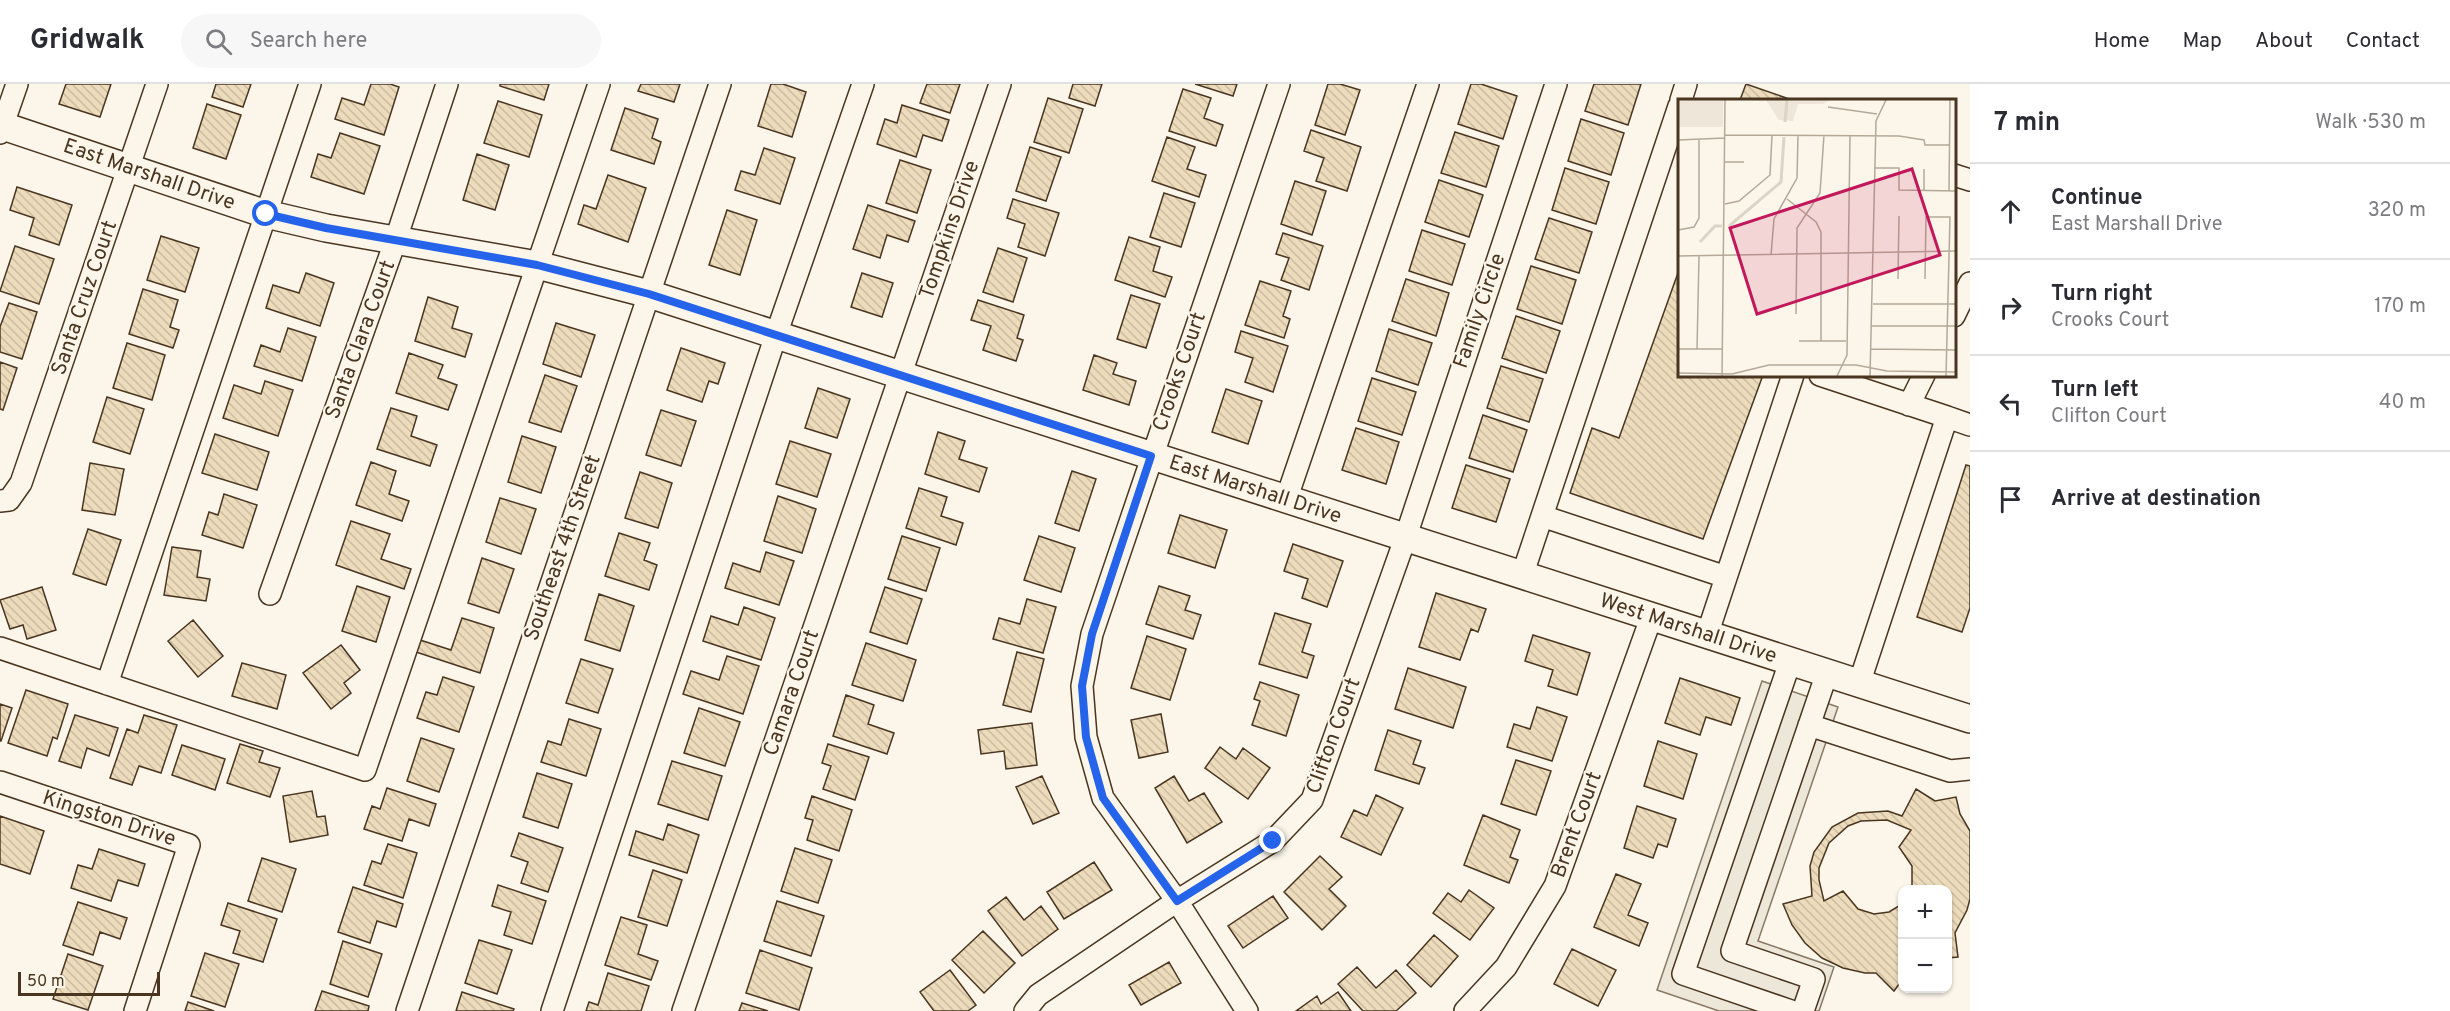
<!DOCTYPE html>
<html lang="en">
<head>
<meta charset="utf-8">
<style>
	:root { --surface:#fff; --page:#f7f7f7; --text:#2b2b33; --muted:#7c7c81; --line:#e1e1e2 }
	body { margin:0; font-family:Overpass,sans-serif; background:var(--page); color:var(--text) }
	.controls { position:absolute; right:18px; bottom:18px; display:grid; overflow:hidden; border-radius:12px; box-shadow:0 2px 4px #0004 }
	.controls button { width:54px; height:54px; display:grid; place-items:center; padding:0; border:0; border-bottom:2px solid var(--line); background:var(--surface); color:var(--text); font:30px sans-serif }
	.scale { position:absolute; left:18px; bottom:15px; width:142px; box-sizing:border-box; padding-left:6px; border:3px solid #4a3520; border-top:0; font-size:16px; line-height:21px; white-space:nowrap; color:#4a3520; -webkit-text-stroke:4px #fbf6e9; paint-order:stroke }
	.stop { position:absolute; width:18px; height:18px; margin:-14px; border:4px solid #2563eb; border-radius:50%; background:#fff }
	.stop.end { background:#2563eb; border-color:#fff; box-shadow:0 2px 6px #0008 }
	.list { margin:0; padding:0; list-style:none }
	h2 { display:flex; justify-content:space-between; align-items:center; height:78px; margin:0; padding:0 24px; font-size:26px }
	h2 small { font-size:20px; font-weight:400; color:var(--muted) }
	.list li { display:grid; grid-template-columns:39px 1fr auto; gap:18px; align-items:center; box-sizing:border-box; height:96px; padding:0 24px; border-top:2px solid var(--line) }
	.list b { display:block; font-size:22px; white-space:nowrap }
	.list p { margin:0; font-size:20px; white-space:nowrap; color:var(--muted) }
	.list em { font-size:20px; font-style:normal; color:var(--muted) }
	.icon { flex:none; width:33px; height:33px; fill:none; stroke:currentColor; stroke-width:2; stroke-linecap:round; stroke-linejoin:round }
	.map { position:relative; flex:none; width:1970px; height:927px; overflow:hidden }
	header { display:flex; align-items:center; gap:36px; box-sizing:border-box; height:84px; padding:0 30px; background:var(--surface); border-bottom:2px solid var(--line) }
	header strong { font-size:28px }
	nav { display:flex; gap:33px; margin-inline-start:auto; font-size:21px }
	.search { width:420px; height:54px; background:var(--page); display:flex; align-items:center; gap:15px; box-sizing:border-box; padding:0 21px; border-radius:33px; color:var(--muted); font-size:22px }
	main { display:flex }
	aside { flex:1; background:var(--surface) }
	.map>svg:first-child { display:block }
</style>
</head>
<body>
<header>
<strong>Gridwalk</strong>
<div class="search"><svg class="icon" aria-label="search" viewBox="0 0 24 24"><circle cx="10" cy="10" r="6"/><path d="M15 15l6 6"/></svg>Search here</div>
<nav><a>Home</a><a>Map</a><a>About</a><a>Contact</a></nav>
</header>
<main>
<div class="map">
<svg width="1970" height="927" viewBox="0 0 1970 927">
	<defs>
		<pattern id="building-back-hatch" width="6" height="6" patternUnits="userSpaceOnUse" patternTransform="scale(1.5)"><rect width="6" height="6" fill="#ecdcbc"/><path d="M-1 5l2 2M0 0l6 6M5-1l2 2" fill="none" stroke="#ccbda1"/></pattern>
	</defs>
	<rect width="100%" height="100%" fill="#fbf6e9"/>
	<path fill="#ede7d9" stroke="#887966" stroke-width="1.5" d="M1762,597l76,26 -80,234 76,26 -15,44h-100l-62,-21z"/>
	<path fill="url(#building-back-hatch)" stroke="#4a3520" stroke-width="1.5" d="M66,0h45l-11,33 -41,-13z
		M216,0h35l-8,23 -31,-10z
		M371,0h19l9,3 -15,48 -49,-16 7,-21 22,7z
		M500,0h49l-5,16 -44,-14z
		M641,0h39l-6,18 -36,-11z
		M771,0h12l23,8 -14,45 -34,-11z
		M927,0h33l-10,29 -30,-10z
		M1073,0h29l-7,22 -26,-8z
		M1195,0h42l-4,12z
		M1328,0h12l20,6 -15,45 -30,-10z
		M1471,0h10l36,12 -14,43 -45,-15z
		M1594,0h47l-13,41 -43,-14z
		M1746,0l46,16h-52z
		M1183,5l28,9 -7,20 19,7 -7,21 -47,-15z
		M1048,14l35,11 -14,44 -35,-11z
		M498,17l44,14 -13,42 -45,-14z
		M207,20l34,11 -15,44 -33,-11z
		M902,21l47,15 -7,21 -19,-6 -7,22 -39,-13 8,-25 12,4z
		M625,24l33,11 -6,19 9,4 -7,22 -43,-14z
		M1581,35l43,14 -13,42 -43,-14z
		M1311,46l50,17 -14,44 -31,-10 8,-23 -20,-7z
		M1455,48l44,14 -13,41 -45,-14z
		M340,49l40,13 -16,48 -53,-17 7,-23 13,4z
		M1167,53l28,10 -8,22 19,6 -7,22 -47,-16z
		M1030,63l31,10 -15,44 -30,-10z
		M764,64l31,10 -15,46 -45,-14 6,-19 14,4z
		M477,70l32,11 -14,45 -32,-10z
		M900,76l31,10 -14,43 -31,-10z
		M1565,84l44,14 -13,42 -44,-14z
		M608,91l38,13 -18,54 -50,-18 6,-19 12,4z
		M1439,96l44,15 -14,42 -44,-15z
		M1295,97l31,10 -14,44 -31,-11z
		M17,103l55,18 -13,40 -30,-10 5,-17 -24,-8z
		M1164,109l31,10 -14,44 -31,-10z
		M1013,115l46,14 -14,43 -27,-9 7,-23 -18,-6z
		M868,121l47,16 -7,21 -21,-7 -7,23 -27,-9z
		M727,126l30,10 -17,55 -31,-10z
		M1549,134l43,14 -13,41 -44,-14z
		M1422,146l43,14 -13,41 -43,-14z
		M1283,149l40,13 -14,44 -28,-10 8,-22 -13,-4z
		M161,152l38,12 -14,44 -38,-12z
		M1129,153l31,10 -7,24 19,6 -7,20 -50,-17z
		M15,162l39,13 -15,45 -39,-13z
		M998,164l29,10 -14,44 -30,-10z
		M1531,182l45,14 -14,44 -45,-15z
		M1679,186v105h84l-60,164 -133,-46 22,-65 27,10z
		M306,189l28,10 -14,43 -54,-18 7,-23 26,8z
		M862,189l31,10 -11,34 -31,-10z
		M1406,195l43,14 -13,43 -44,-15z
		M1260,197l31,10 -8,25 7,3 -6,19 -39,-13z
		M143,205l35,11 -8,27 9,3 -6,18 -44,-14z
		M1131,211l29,9 -14,44 -29,-9z
		M428,213l30,10 -6,21 20,6 -7,23 -50,-16z
		M978,216l46,15 -7,23 6,2 -7,21 -33,-11 8,-24 -20,-6z
		M9,219l28,9 -15,47 -22,-7v-25z
		M1516,232l44,15 -14,42 -44,-15z
		M556,239l39,12 -14,42 -38,-13z
		M288,244l28,9 -14,44 -48,-15 7,-21 19,7z
		M1389,245l43,14 -14,42 -42,-14z
		M1241,247l47,15 -15,46 -28,-10 8,-24 -18,-6z
		M127,259l38,12 -13,45 -39,-12z
		M681,264l44,15 -7,21 -9,-3 -7,21 -35,-12z
		M409,269l34,12 -5,13 19,7 -9,25 -52,-17z
		M1094,271l23,8 -4,11 23,7 -7,24 -46,-15z
		M0,278l17,6 -14,42 -3,-1z
		M1501,282l42,13 -14,43 -42,-14z
		M545,291l32,11 -16,46 -32,-10z
		M1372,294l44,14 -14,43 -44,-14z
		M265,297l28,9 -15,46 -55,-18 11,-33 27,9z
		M818,304l32,11 -13,39 -32,-10z
		M1226,305l36,12 -14,43 -36,-12z
		M107,313l37,12 -14,45 -37,-12z
		M391,324l26,8 -6,20 26,9 -7,21 -53,-17z
		M661,326l35,11 -15,45 -35,-11z
		M1483,331l44,15 -14,42 -44,-14z
		M1356,344l43,14 -13,42 -44,-14z
		M938,348l27,9 -6,18 28,9 -8,24 -54,-18z
		M215,350l54,18 -12,38 -55,-17z
		M522,352l34,11 -15,46 -33,-11z
		M790,357l41,13 -14,43 -41,-13z
		M371,378l25,9 -7,23 20,7 -7,20 -46,-16z
		M90,379l34,6 -9,46 -33,-5z
		M1466,381l44,14 -14,43 -44,-14z
		M1966,381l4,1v142l-8,24 -45,-15z
		M1072,387l24,8 -17,52 -24,-8z
		M640,388l32,11 -14,45 -33,-10z
		M919,404l28,9 -6,19 22,7 -7,22 -50,-17z
		M224,410l33,11 -14,43 -41,-13 7,-23 9,3z
		M778,412l38,13 -14,44 -38,-12z
		M500,414l36,11 -15,45 -35,-12z
		M1180,431l47,15 -12,38 -47,-15z
		M351,437l39,13 -9,25 30,10 -7,20 -68,-24z
		M88,445l33,11 -15,45 -33,-11z
		M619,449l31,10 -6,17 13,5 -8,25 -44,-14z
		M902,452l38,12 -14,43 -38,-12z
		M1039,452l36,12 -14,44 -37,-12z
		M1293,460l50,17 -16,46 -25,-9 6,-19 -24,-8z
		M172,463l29,4 -4,26 13,2 -4,22 -42,-6z
		M766,468l28,9 -15,44 -54,-17 8,-25 27,9z
		M482,474l32,11 -15,44 -31,-10z
		M357,502l33,11 -14,45 -34,-11z
		M1159,502l31,10 -5,14 16,5 -8,24 -47,-15z
		M42,503l14,43 -29,9 -4,-14 -13,4 -10,-29z
		M885,503l37,12 -15,45 -37,-12z
		M1436,509l50,16 -8,23 -7,-3 -11,31 -41,-13z
		M599,510l35,12 -14,45 -35,-11z
		M1027,515l29,8 -13,46 -50,-14 6,-21 21,6z
		M744,523l31,11 -14,42 -58,-19 8,-25 27,9z
		M1275,529l36,11 -9,28 12,4 -7,22 -48,-14z
		M462,534l32,10 -14,45 -64,-21 4,-12 31,10z
		M193,536l30,36 -25,21 -30,-36z
		M1533,551l57,18 -13,42 -29,-9 5,-16 -28,-9z
		M1147,552l39,13 -16,51 -39,-12z
		M866,559l50,17 -13,41 -51,-16z
		M341,561l19,25 -16,13 7,10 -20,16 -28,-36z
		M1017,568l27,7 -13,53 -28,-7z
		M727,572l32,10 -16,48 -60,-20 8,-23 28,9z
		M581,575l32,10 -15,44 -32,-10z
		M242,579l44,12 -9,34 -45,-13z
		M1408,584l58,19 -13,41 -58,-19z
		M443,593l31,10 -15,45 -42,-14 9,-26 11,3z
		M1680,594l60,20 -9,27 -25,-8 -6,18 -35,-12z
		M1260,598l39,13 -13,41 -34,-11 8,-24 -6,-2z
		M26,606l42,14 -11,35 -4,-2 -6,19 -39,-13z
		M846,611l28,10 -6,19 26,9 -7,21 -54,-18z
		M0,620l12,4 -11,33h-1z
		M1537,623l30,10 -15,44 -45,-14 7,-23 16,5z
		M699,624l41,14 -15,44 -41,-13z
		M1161,630l7,38 -29,6 -8,-38z
		M75,631l43,13 -9,28 -22,-8 -6,20 -22,-7z
		M144,631l33,10 -16,48 -22,-7 -7,19 -22,-7 17,-49 11,4z
		M569,635l32,10 -15,47 -45,-14 7,-21 13,4z
		M1032,639l5,42 -31,4 -2,-18 -23,3 -3,-24z
		M1388,646l33,11 -8,23 12,4 -6,16 -44,-14z
		M421,654l33,11 -15,43 -32,-11z
		M1658,657l39,13 -14,45 -39,-13z
		M240,660l23,7 -4,11 21,6 -10,29 -43,-14z
		M828,660l41,13 -14,43 -32,-11 8,-23 -9,-3z
		M182,661l43,14 -10,31 -43,-15z
		M1220,663l16,12 7,-11 27,20 -22,31 -43,-31z
		M1516,676l35,11 -15,44 -35,-11z
		M672,677l50,15 -14,44 -50,-16z
		M537,689l35,11 -14,44 -35,-11z
		M1042,692l17,37 -26,11 -17,-37z
		M1174,692l15,25 15,-8 18,29 -35,21 -32,-55z
		M387,704l49,16 -7,22 -20,-7 -7,22 -38,-12 8,-23 8,3z
		M1916,705l19,12 21,-4 4,17 10,17v68l-3,11 -12,23 3,24 -10,1v-68h-36v-24l-13,-19 12,-17 -24,-10 -26,1 -13,5 -19,17 -10,25v12l5,21 19,-10 15,18 16,5 15,-2 13,-8v76l-8,11 -18,-18h-11l-22,-5 -21,-10 -17,-15 -13,-18 -9,-21 29,-8 -2,-30 4,-14 18,-25 26,-14 30,-2 14,5z
		M312,707l5,26 8,-1 3,19 -38,7 -7,-46z
		M1376,711l27,13 -22,47 -40,-18 13,-27 13,6z
		M812,712l40,14 -13,41 -32,-11 6,-20 -8,-2z
		M1637,722l39,13 -9,28 -9,-3 -5,14 -29,-10z
		M1483,731l37,15 -10,27 8,3 -9,23 -45,-18z
		M0,732l44,15 -14,43 -30,-10z
		M668,740l31,11 -12,38 -58,-18 7,-24 27,9z
		M519,749l44,15 -15,44 -27,-9 7,-21 -17,-6z
		M388,760l29,9 -14,45 -39,-13 8,-24 9,3z
		M795,764l37,12 -14,43 -37,-12z
		M99,765l46,15 -7,22 -20,-6 -7,21 -40,-13 7,-23 14,4z
		M1320,772l22,21 -13,12 17,17 -24,24 -38,-38z
		M262,774l34,11 -14,43 -34,-11z
		M1094,778l18,28 -48,29 -17,-27z
		M653,786l29,10 -15,46 -29,-9z
		M1616,790l25,10 -13,31 20,8 -9,23 -45,-19z
		M498,801l48,16 -14,43 -28,-9 7,-23 -19,-6z
		M353,803l50,17 -7,23 -19,-6 -7,22 -32,-11z
		M1469,806l25,18 -24,32 -37,-27 15,-20 13,9z
		M1273,812l15,22 -45,30 -15,-22z
		M1006,813l18,23 17,-14 17,23 -36,27 -34,-45z
		M777,817l47,15 -13,40 -47,-15z
		M78,818l49,16 -7,21 -20,-7 -7,23 -30,-10z
		M228,819l49,16 -14,43 -30,-9 7,-22 -19,-6z
		M621,833l26,8 -9,29 20,7 -7,19 -46,-15z
		M983,847l32,32 -31,30 -32,-33z
		M1434,851l24,21 -27,31 -24,-22z
		M479,856l33,10 -15,44 -32,-11z
		M343,857l39,13 -14,43 -38,-13z
		M1572,865l44,21 -18,36 -44,-22z
		M760,866l52,18 -13,42 -53,-17z
		M205,869l34,11 -14,43 -34,-11z
		M68,870l35,12 -15,44 -35,-11z
		M1169,878l12,21 -40,22 -12,-20z
		M1357,883l19,21 20,-18 20,23 -20,18h-33l-25,-27z
		M950,886l26,35 -8,6h-34l-14,-19z
		M608,889l41,13 -8,25h-55l3,-9 9,3z
		M322,907l47,15 -1,5h-53z
		M462,908l52,17 -1,2h-57z
		M1338,908l13,19h-55l21,-15 4,8z
		M188,918l26,9h-29z
		M742,919l26,8h-29z"/>
	<g fill="none" stroke-linecap="round" stroke-linejoin="round">
		<g stroke="#4a3520" stroke-width="24">
			<path id="minor" d="M1681,16l5,-16
				M0,49l17,-49
				M1954,91l16,5
				M1954,232l16,-33
				M1820,291l127,42
				M1909,321l15,-30
				M1286,416l142,-416
				M0,417l9,-1 12,-17 136,-399
				M1542,432l184,61
				M1522,492l157,-470
				M270,510l126,-355 51,-155
				M1707,551l86,-260
				M0,564l365,122 234,-686
				M1790,578l-107,312 108,37
				M107,600l203,-600
				M1859,600l88,-267 23,8
				M1809,641l141,46 20,-2
				M0,698l189,63 -54,166
				M407,927l313,-927
				M552,927l224,-676 87,-251
				M683,927l317,-927
				M1025,927l13,-16 139,-94 96,-60 39,-41 93,-261 151,-455
				M1247,927l-70,-110 -74,-103 -17,-61 -4,-51 10,-52 187,-550
				M1465,927l41,-44 49,-81 96,-268
				M1803,927l11,-32 -82,-28 95,-278"/>
		</g>
		<g stroke="#4a3520" stroke-width="30">
			<path id="major" d="M0,41l266,89 60,14 211,37 112,29 1321,425"/>
		</g>
		<use href="#minor" stroke="#fbf6e9" stroke-width="21"/>
		<use href="#major" stroke="#fbf6e9" stroke-width="27"/>
	</g>
	<g fill="none" stroke-linecap="round" stroke-linejoin="round">
		<path stroke="#2563eb" stroke-width="8" d="M266,130l60,14 211,37 112,29 502,162 -59,178 -10,52 4,51 17,61 74,103 96,-60"/>
	</g>
	<g text-anchor="middle" dominant-baseline="central" stroke-width="4.5" stroke-linejoin="round" paint-order="stroke">
		<g font-size="21" fill="#4a3520" stroke="#fbf6e9">
			<text transform="translate(149 91) rotate(19)">East Marshall Drive</text>
			<text transform="translate(950 146) rotate(-71)">Tompkins Drive</text>
			<text transform="translate(85 214) rotate(-71)">Santa Cruz Court</text>
			<text transform="translate(1480 227) rotate(-71)">Family Circle</text>
			<text transform="translate(361 256) rotate(-70)">Santa Clara Court</text>
			<text transform="translate(1180 288) rotate(-71)">Crooks Court</text>
			<text transform="translate(1255 406) rotate(18)">East Marshall Drive</text>
			<text transform="translate(563 464) rotate(-71)">Southeast 4th Street</text>
			<text transform="translate(1688 545) rotate(18)">West Marshall Drive</text>
			<text transform="translate(792 609) rotate(-71)">Camara Court</text>
			<text transform="translate(1334 652) rotate(-70)">Clifton Court</text>
			<text transform="translate(109 735) rotate(18)">Kingston Drive</text>
			<text transform="translate(1577 741) rotate(-70)">Brent Court</text>
		</g>
	</g>
	<g transform="translate(1678 15)">
		<rect width="278" height="278" fill="#fbf6e9"/>
		<path d="M88,1h64l-7,4h-25l-5,17 -14,-1z" fill="#ede6d9"/>
		<path d="M0,1h45v27h-45z" fill="#ede6d9"/>
		<path fill="none" stroke="#dcd4c6" stroke-width="3" d="M107,23l2,-22M51,127l52,-44 3,-45M22,143l15,-16h7"/>
		<path fill="none" stroke="#b4a999" stroke-width="1.5" d="M150,8l49,7M47,36l174,1 25,4 1,5h25M0,41l47,-2M47,63h19M196,69h25v22l57,1M246,91v-21M271,92l1,-91M109,100l29,23 5,10v109M47,105l14,-3 31,-26 2,-40M0,131l16,-3 5,-9v-78M93,156l3,-36 23,-41 1,-43M0,157l278,-5M220,180l1,-63M247,180l1,-62h24l-4,159M195,205h83M118,215l1,-86 23,-35 4,-58M193,227h85M121,242h47M0,250h44M19,250l2,-93M193,250l85,1M0,274l54,1 37,-9h87l31,6 69,1M44,277l3,-276M159,277l10,-21 3,-220M192,277l6,-255 10,-21"/>
		<path fill="#c2185b" fill-opacity="0.15" stroke="#c2185b" stroke-width="3" d="M234,70l28,86 -183,59 -27,-86z"/>
		<rect width="278" height="278" fill="none" stroke="#4a3520" stroke-width="3"/>
	</g>
</svg>
<div class="controls">
<button>+</button>
<button>−</button>
</div>
<div class="scale">50 m</div>
<div class="stop" style="left:266px;top:130px"></div>
<div class="stop end" style="left:1273px;top:757px"></div>
</div>
<aside>
<h2>7 min<small>Walk · 530 m</small></h2>
<ul class="list">
<li><svg class="icon" aria-label="ahead" viewBox="0 0 24 24"><path d="M12 20V5M6 11l6-6 6 6"/></svg><div><b>Continue</b><p>East Marshall Drive</p></div><em>320 m</em></li>
<li><svg class="icon" aria-label="right" viewBox="0 0 24 24"><path d="M7 20v-9h11M14 6l5 5-5 5"/></svg><div><b>Turn right</b><p>Crooks Court</p></div><em>170 m</em></li>
<li><svg class="icon" aria-label="left" viewBox="0 0 24 24"><path d="M17 20v-9H6M10 6l-5 5 5 5"/></svg><div><b>Turn left</b><p>Clifton Court</p></div><em>40 m</em></li>
<li><svg class="icon" aria-label="arrive" viewBox="0 0 24 24"><path d="M6 21V4h12l-3 4 3 4H6"/></svg><div><b>Arrive at destination</b></div></li>
</ul>
</aside>
</main>
</body>
</html>
